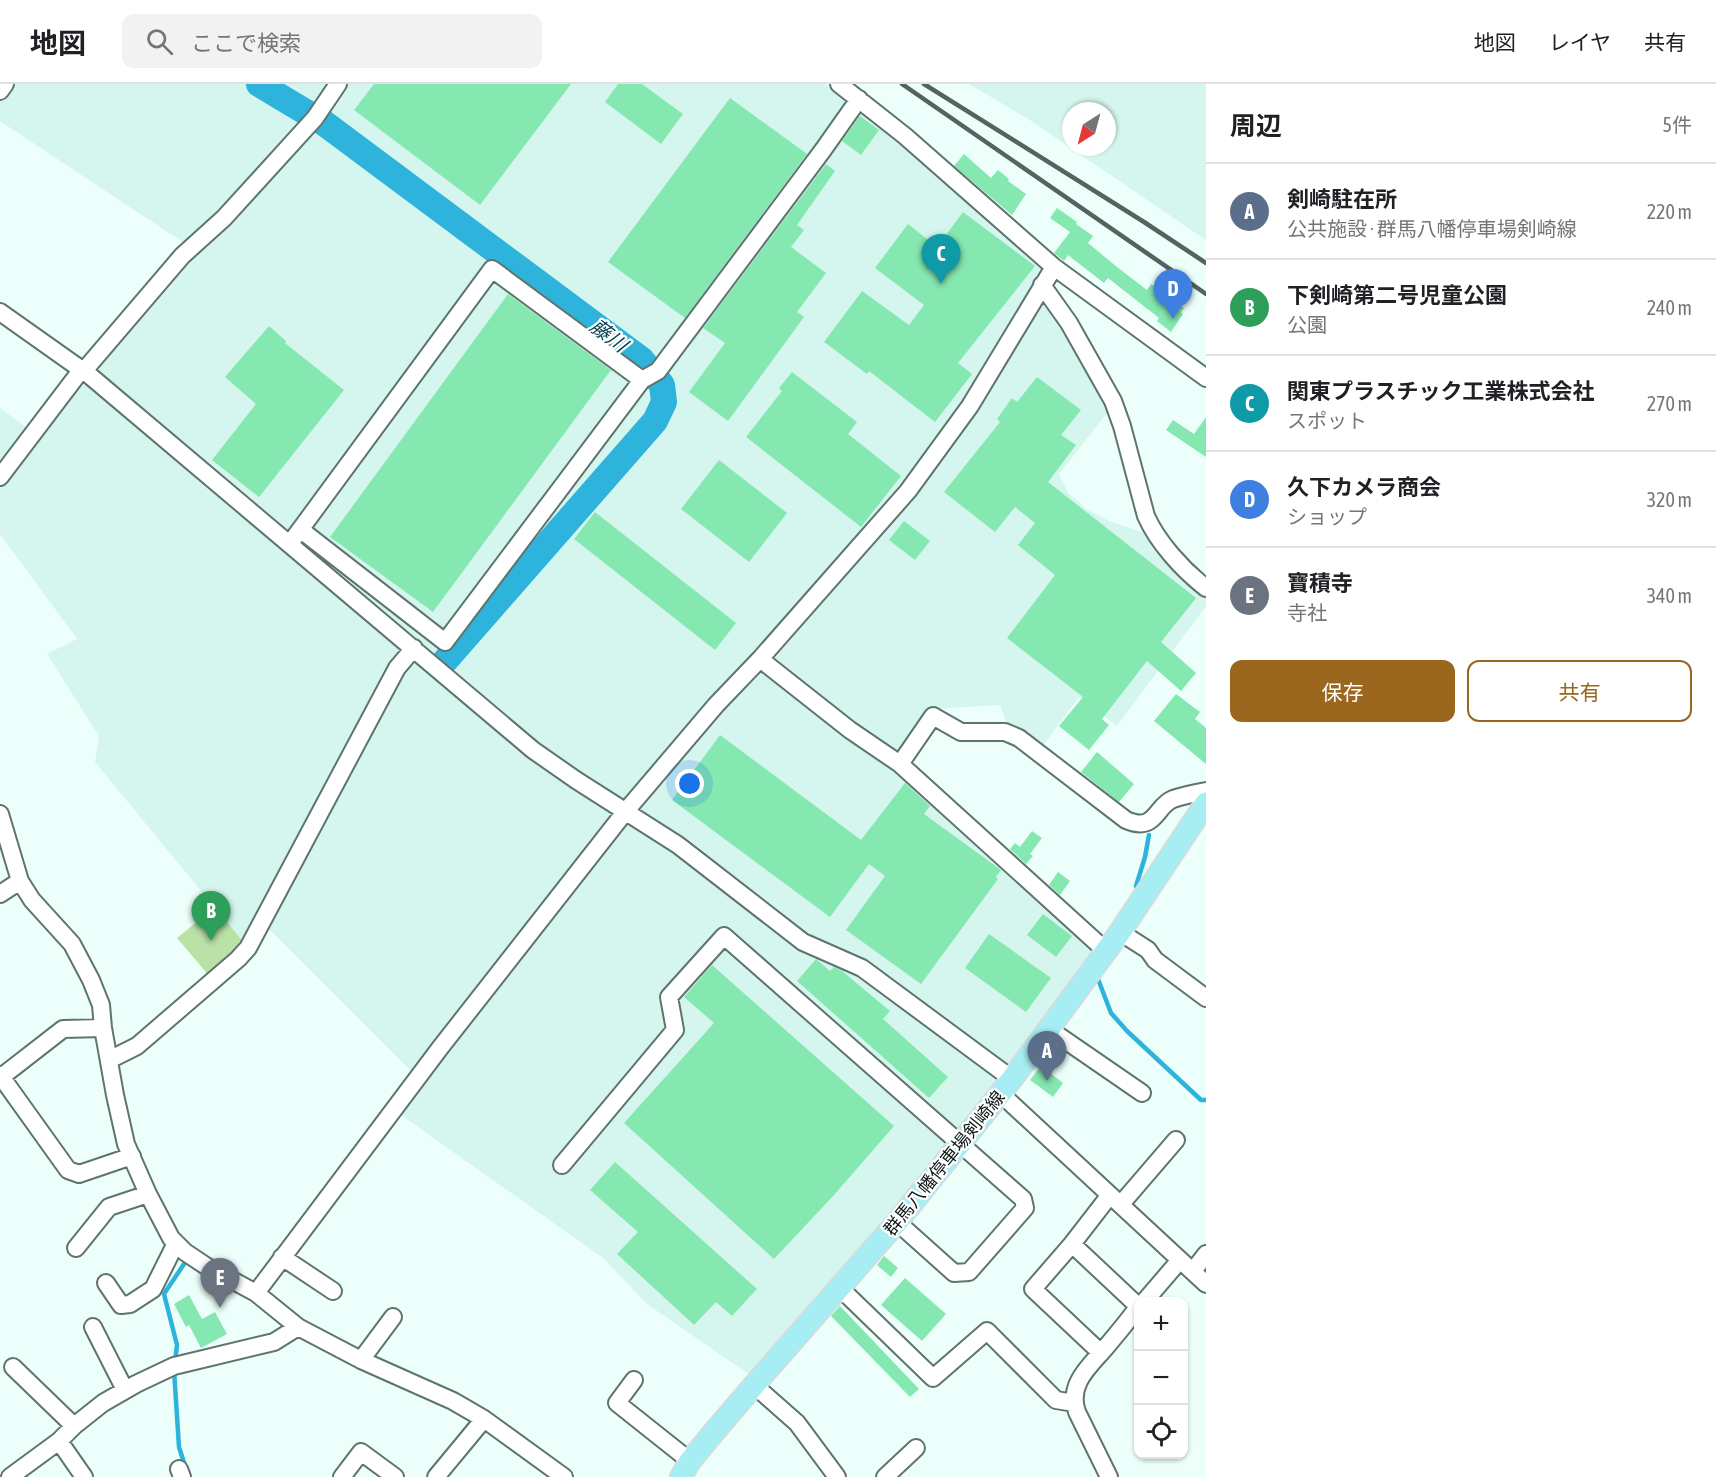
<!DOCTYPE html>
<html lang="ja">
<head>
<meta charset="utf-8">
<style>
	:root { --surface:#fff; --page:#f2f2f2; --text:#202124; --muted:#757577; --line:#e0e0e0; --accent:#9b671e }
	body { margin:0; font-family:"Asap Condensed","Noto Sans JP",sans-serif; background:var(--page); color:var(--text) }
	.controls { position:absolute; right:18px; bottom:18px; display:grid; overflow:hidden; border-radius:12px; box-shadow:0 2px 4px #0004 }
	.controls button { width:54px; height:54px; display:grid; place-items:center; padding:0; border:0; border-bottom:2px solid var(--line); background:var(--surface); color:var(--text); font:30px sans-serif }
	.compass { position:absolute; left:1062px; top:18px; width:54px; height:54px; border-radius:50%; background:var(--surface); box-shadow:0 2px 4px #0004; rotate:216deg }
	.you { position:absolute; left:690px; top:700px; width:21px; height:21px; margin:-15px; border:4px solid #fff; border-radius:50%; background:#1a73e8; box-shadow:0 0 0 9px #1a73e833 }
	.badge { display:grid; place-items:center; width:39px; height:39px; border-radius:50%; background:var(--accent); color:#fff; font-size:20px; font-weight:700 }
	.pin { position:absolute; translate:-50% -50px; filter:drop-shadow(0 2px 3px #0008) }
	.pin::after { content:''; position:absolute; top:32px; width:21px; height:18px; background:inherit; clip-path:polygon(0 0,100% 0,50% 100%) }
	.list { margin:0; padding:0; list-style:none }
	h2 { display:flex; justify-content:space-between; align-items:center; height:78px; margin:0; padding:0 24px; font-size:26px }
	h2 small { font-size:20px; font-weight:400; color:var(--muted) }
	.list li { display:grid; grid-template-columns:39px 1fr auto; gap:18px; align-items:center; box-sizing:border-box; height:96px; padding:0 24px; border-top:2px solid var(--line) }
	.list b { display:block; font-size:22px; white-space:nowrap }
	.list p { margin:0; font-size:20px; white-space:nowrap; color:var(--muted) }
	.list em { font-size:20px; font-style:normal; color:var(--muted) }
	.actions { display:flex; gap:12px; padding:18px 24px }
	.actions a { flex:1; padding:14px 0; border:2px solid var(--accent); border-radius:12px; text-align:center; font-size:21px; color:var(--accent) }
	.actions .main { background:var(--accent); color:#fff }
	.icon { flex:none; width:33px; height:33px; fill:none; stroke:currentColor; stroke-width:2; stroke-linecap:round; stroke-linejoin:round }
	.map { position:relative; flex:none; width:1206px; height:1393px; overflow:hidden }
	header { display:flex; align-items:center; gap:36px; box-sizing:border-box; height:84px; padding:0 30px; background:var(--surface); border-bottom:2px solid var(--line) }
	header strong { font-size:28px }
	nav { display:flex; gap:33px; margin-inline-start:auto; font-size:21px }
	.search { width:420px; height:54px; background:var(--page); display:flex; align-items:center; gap:15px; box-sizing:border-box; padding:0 21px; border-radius:12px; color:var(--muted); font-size:22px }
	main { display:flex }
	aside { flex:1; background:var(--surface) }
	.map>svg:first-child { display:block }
</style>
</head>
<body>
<header>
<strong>地図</strong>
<div class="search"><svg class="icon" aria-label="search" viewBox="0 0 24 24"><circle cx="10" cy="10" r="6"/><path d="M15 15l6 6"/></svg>ここで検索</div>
<nav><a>地図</a><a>レイヤ</a><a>共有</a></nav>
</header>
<main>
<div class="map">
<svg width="1206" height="1393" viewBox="0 0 1206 1393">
	<rect width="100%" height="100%" fill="#ecfffa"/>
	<path fill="#d5f6ee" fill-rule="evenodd" d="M0,0h329l-25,35 -117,126 -187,-124z
		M346,0h479l59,45 160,143 67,136 -52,66 9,19 20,17 21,11 42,14 55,62v9l-89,120 -38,-29 -37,50 -33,-17 -9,-25 -67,4 -35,49 183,175 4,14 7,1 1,2 -80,113 -60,74 -201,236h-5l-100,-69 -44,-46 -202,-143 12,-42 -150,-150 -15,25 -153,-186 4,-26 -52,-82 30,-15 -77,-105v-47l42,-53 142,-175z
		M969,0h237v156l-178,-121zM1071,27h36v36h-36z
		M0,324l27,20 -27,35z"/>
	<path fill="#bae2a7" d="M215,823l30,37 -34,34 -34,-40z"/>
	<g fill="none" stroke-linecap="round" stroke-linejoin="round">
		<path stroke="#2db3dc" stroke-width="4.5" d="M1136,802l9,-29 4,-22
			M1098,895l13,34 16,18 74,69h5
			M175,1278l2,-17 -13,-51 22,-33
			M174,1286l5,77 6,19"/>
		<path stroke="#2db3dc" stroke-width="26" d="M259,0l65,39 318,237 20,25 2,17 -9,19 -210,240"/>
	</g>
	<path fill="#85e8b0" d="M374,0h197l-91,121 -126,-95z
		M618,0h24l41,30 -22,30 -56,-42z
		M730,14l77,56 -122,164 -77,-56z
		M860,32l19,14 -18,25 -19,-14z
		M964,70l27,24 7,-8 11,9 -1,2 18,13 -14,21 -58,-49z
		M826,80l9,7 -38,54 7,5 -13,17 35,26 -29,39 7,5 -76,104 -39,-29 36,-49 -22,-15z
		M1057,124l20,14 -1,2 17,12 -5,7 29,24 30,23 4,-6 33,24 -3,4 2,2 -12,18 -14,-11 2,-3 -51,-40 -4,5 -36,-28 -4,6 -10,-8 16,-21 -20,-14z
		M963,128l72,54 -77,97 14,11 -37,48 -66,-51 -2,3 -43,-32 38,-51 47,34 15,-20 -49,-37 33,-44 29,23z
		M508,210l103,76 -178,242 -103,-75z
		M269,242l17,15 -1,2 59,47 -85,107 -47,-37 44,-56 -31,-27z
		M792,288l65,50 -9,12 53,42 -40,51 -115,-90 36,-46 -3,-3z
		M1037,293l44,33 -20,25 15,10 -28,37 148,116 -35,44 35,31 -15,18 -34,-30 -45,58 7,6 -20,25 -30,-24 24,-29 -76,-59 48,-63 -37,-30 17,-22 -20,-16 -20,25 -51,-40 56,-70 -3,-3 15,-21 5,4z
		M1206,333v40l-40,-27 7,-10 21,14z
		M719,376l68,53 -38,49 -68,-53z
		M595,428l141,111 -21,27 -141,-111z
		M904,437l26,20 -15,19 -26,-20z
		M1176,610l24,18 -5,7 11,9v36l-52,-43z
		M720,651l141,105 44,-57 25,23 -6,8 77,56 -5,7 2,2 -77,105 -75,-54 39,-54 -16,-12 -39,53 -158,-117z
		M1097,668l37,32 -15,18 -38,-30z
		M1032,747l10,7 -12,16 3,2 -7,8 -16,-15 5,-6 5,4z
		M1058,788l12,9 -10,14 -11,-10z
		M1043,830l29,22 -16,21 -29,-22z
		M989,850l62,44 -25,34 -61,-44z
		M816,875l14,12 4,-4 8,4 48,40 -7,8 65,58 -19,21 -132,-117z
		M712,881l182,161 -60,69 -60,64 -150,-136 90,-100 -30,-26z
		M1041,982l22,17 -10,14 -23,-17z
		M615,1078l142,127 -25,27 -16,-14 -22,23 -77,-71 21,-22 -48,-42z
		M884,1172l14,12 -7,9 -14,-12z
		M905,1194l41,36 -24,27 -41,-36z
		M189,1211l13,24 13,-7 12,22 -26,14 -12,-23 -3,2 -12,-23z
		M840,1222l79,83 -9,8 -79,-81z"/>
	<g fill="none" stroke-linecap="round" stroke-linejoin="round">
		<g stroke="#5f746f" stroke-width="20">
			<path id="minor" d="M839,0l66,52 149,131 152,111
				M0,7l5,-7
				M1042,201l27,38 44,78 9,25 24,90c12,27 37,54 60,72
				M0,228l89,63 444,375 43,30 102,65 125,97 59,26 150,111
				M0,393l82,-108 6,-3 94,-110 42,-38 91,-100 23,-34
				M301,446l144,112 197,-262 16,-9 165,-221 36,-51
				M294,454l198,-269 150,111
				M760,575l90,71 50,34 206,187
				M900,680l33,-48 28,16h44l14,6 107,82c30,13 29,-14 47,-21 11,-4 22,-6 33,-8
				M0,730l20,67 12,19 40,44 19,36 10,25 2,23 12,67 11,49 22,50 23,44 14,14 21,14 50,27 42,34 63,33 92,41 31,18 80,58
				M0,810l20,-13
				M1120,848l28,18 7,10 51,38
				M1049,945l93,64
				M109,976l28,-14 101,-87 10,-11 149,-280 17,-20
				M0,991l68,95 11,4 53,-18
				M0,994l63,-49 40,-1
				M1001,1010l205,190
				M562,1081l113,-135 -6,-33 55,-61 299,263 2,9 -56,64 -15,1 -57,-51
				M1121,1120l55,-64
				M1072,1160l66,62
				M76,1164l33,-41 39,-13
				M282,1173l51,34
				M1193,1187l13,-17
				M106,1199l15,22 9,-1 23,-15 23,-46
				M840,1204l93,90 54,-47 69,69 18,3
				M256,1209l184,-245 185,-236 91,-107 44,-46 148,-168 62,-85 84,-139
				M1144,1218l36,-42
				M93,1243l32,63
				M1101,1269l-68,-64 39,-45 38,-49
				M361,1276l32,-43
				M13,1283l61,59
				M634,1296l-17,23 73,58
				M754,1301l43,38 40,54
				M59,1357l25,36
				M179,1385l3,8
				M10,1393l49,-36 15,-15 29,-23 33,-19 38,-18 100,-24 24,-15
				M342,1393l19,-25 34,25
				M436,1393l48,-58
				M885,1393l31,-29
				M1109,1393l-32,-65c-10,-28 13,-46 29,-65 11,-13 22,-26 32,-40"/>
		</g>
		<g stroke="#d9dada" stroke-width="24">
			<path id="major" d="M681,1393l9,-16 24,-29 47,-55 136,-155 115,-143 108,-147 86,-129"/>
		</g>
		<use href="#minor" stroke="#fff" stroke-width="16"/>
		<use href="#major" stroke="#a6eef3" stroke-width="21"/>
		<path stroke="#56625f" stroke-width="4.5" d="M902,0l304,210
			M924,0l220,138 62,41"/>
	</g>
	<g text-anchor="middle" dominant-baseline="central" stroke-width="4.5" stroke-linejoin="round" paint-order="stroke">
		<g font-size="18" fill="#0f1816" stroke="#fff">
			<text transform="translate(944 1079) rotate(-51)">群馬八幡停車場剣崎線</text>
		</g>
		<g font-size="20" font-style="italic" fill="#064050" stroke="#fff">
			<text transform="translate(609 251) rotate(37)">藤川</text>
		</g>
	</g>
</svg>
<div class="controls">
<button>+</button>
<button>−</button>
<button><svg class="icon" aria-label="locate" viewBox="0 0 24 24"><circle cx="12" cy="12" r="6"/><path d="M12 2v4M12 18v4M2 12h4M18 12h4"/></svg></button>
</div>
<svg class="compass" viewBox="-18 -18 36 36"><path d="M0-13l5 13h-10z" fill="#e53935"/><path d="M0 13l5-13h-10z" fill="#757577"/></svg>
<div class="you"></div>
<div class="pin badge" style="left:1047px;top:997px;background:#5c6f8a">A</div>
<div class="pin badge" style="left:211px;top:857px;background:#2e9e5b">B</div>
<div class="pin badge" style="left:941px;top:200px;background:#0f9aa8">C</div>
<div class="pin badge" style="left:1173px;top:235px;background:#3f7fe0">D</div>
<div class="pin badge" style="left:220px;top:1224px;background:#6b7280">E</div>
</div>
<aside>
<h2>周辺<small>5件</small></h2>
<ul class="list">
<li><span class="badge" style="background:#5c6f8a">A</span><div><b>剣崎駐在所</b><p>公共施設 · 群馬八幡停車場剣崎線</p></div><em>220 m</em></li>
<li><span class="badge" style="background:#2e9e5b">B</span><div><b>下剣崎第二号児童公園</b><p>公園</p></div><em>240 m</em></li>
<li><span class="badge" style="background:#0f9aa8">C</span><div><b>関東プラスチック工業株式会社</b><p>スポット</p></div><em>270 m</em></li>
<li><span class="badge" style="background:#3f7fe0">D</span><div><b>久下カメラ商会</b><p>ショップ</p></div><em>320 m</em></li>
<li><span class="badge" style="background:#6b7280">E</span><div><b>寶積寺</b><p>寺社</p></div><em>340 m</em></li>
</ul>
<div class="actions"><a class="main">保存</a><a>共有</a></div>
</aside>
</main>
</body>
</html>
